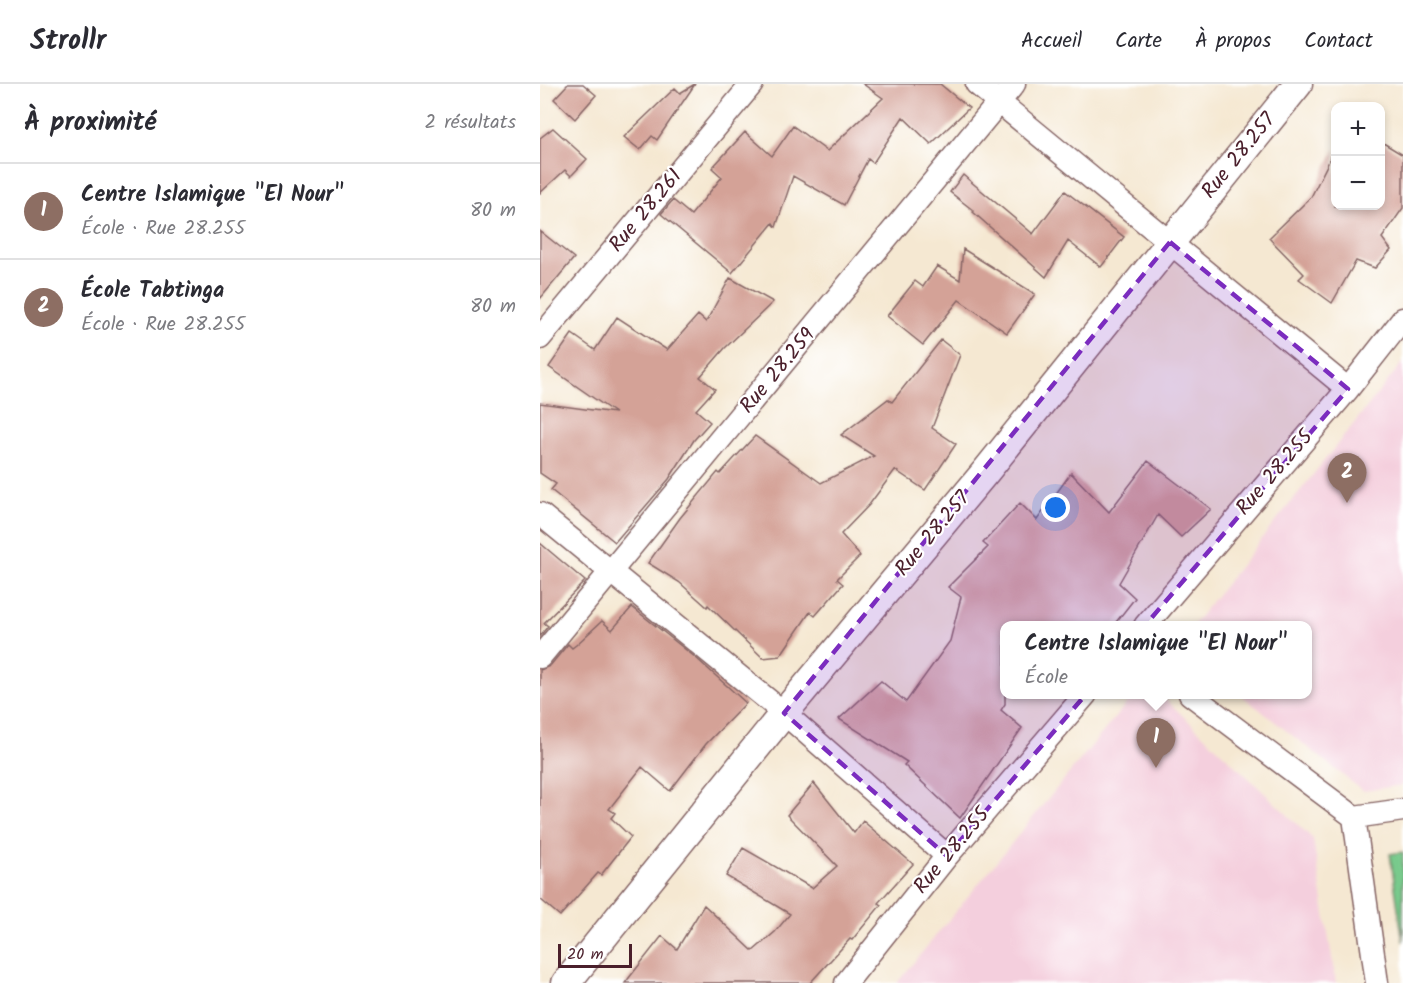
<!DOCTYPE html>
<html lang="fr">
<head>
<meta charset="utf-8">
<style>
	:root { --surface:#fff; --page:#f7f7f7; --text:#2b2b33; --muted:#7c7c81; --line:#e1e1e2; --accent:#2563eb }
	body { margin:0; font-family:Kalam,sans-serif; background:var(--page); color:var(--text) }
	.controls { position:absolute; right:18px; top:18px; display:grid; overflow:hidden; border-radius:12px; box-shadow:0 3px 9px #0003 }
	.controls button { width:54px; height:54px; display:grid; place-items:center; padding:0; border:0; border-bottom:2px solid var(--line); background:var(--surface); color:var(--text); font:30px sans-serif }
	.scale { position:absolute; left:18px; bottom:15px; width:74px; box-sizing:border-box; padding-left:6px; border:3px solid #4a1f2b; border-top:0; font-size:16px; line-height:21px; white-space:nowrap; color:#4a1f2b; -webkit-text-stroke:4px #fff; paint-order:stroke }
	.you { position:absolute; left:516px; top:424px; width:21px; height:21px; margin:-15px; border:4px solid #fff; border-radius:50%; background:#1a73e8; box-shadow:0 0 0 9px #1a73e833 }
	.badge { display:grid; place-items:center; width:39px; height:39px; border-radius:50%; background:var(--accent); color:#fff; font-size:20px; font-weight:700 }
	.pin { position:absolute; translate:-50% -50px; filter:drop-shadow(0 2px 3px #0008) }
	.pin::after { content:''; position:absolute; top:32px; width:21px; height:18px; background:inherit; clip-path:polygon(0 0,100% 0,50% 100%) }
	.popup { position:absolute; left:460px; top:537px; width:312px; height:78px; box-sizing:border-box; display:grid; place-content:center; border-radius:12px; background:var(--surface); filter:drop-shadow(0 2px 4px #0005); font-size:20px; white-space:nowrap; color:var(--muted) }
	.popup b { font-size:22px; color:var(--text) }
	.popup::after { content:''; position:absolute; left:50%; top:100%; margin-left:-12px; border:12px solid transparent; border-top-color:var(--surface) }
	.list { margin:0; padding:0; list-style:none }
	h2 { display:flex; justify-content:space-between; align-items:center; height:78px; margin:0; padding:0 24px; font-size:26px }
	h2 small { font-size:20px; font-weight:400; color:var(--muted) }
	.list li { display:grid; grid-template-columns:39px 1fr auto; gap:18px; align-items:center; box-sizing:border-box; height:96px; padding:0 24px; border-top:2px solid var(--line) }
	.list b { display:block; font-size:22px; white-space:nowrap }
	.list p { margin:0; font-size:20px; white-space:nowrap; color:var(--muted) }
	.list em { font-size:20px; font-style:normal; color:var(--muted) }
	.map { position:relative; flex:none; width:863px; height:899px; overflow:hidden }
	header { display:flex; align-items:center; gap:36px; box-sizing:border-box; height:84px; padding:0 30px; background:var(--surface); border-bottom:2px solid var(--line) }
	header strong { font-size:28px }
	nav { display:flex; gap:33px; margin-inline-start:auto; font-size:21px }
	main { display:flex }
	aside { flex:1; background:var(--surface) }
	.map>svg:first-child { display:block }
</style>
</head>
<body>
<header>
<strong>Strollr</strong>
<nav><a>Accueil</a><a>Carte</a><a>À propos</a><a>Contact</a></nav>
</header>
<main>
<aside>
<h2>À proximité<small>2 résultats</small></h2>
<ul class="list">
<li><span class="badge" style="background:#8d6e63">1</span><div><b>Centre Islamique &quot;El Nour&quot;</b><p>École · Rue 28.255</p></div><em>80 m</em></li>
<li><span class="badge" style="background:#8d6e63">2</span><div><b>École Tabtinga</b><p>École · Rue 28.255</p></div><em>80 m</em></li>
</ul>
</aside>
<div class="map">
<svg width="863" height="899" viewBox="0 0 863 899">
	<rect width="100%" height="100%" fill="#fff"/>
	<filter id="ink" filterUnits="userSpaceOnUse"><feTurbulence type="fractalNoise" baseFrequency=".0167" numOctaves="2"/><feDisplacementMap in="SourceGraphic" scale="12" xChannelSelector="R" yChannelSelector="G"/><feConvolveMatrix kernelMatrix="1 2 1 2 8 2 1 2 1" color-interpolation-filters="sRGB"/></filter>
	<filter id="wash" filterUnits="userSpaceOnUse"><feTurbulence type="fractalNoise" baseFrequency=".008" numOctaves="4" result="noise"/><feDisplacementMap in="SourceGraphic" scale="24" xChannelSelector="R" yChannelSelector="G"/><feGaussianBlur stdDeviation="1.35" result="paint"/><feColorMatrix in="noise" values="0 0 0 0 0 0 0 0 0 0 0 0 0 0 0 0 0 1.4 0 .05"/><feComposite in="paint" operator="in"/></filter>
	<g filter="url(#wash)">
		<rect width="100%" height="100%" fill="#f5e8d2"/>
		<path fill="#f4cfdd" d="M863,278v423l-40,6 -122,-96 67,-1v-68l-115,-1z
			M621,611l152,144 23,144h-439l234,-285z"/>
		<path fill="#78ca8c" stroke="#61745c" stroke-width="1.5" d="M863,768v90l-13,-88z"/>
		<g id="blocks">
			<path fill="#d4a297" d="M28,0h15l13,11 -21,24 -21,-20z
				M155,0l-38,56 -5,-4 -12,14 -16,-13 51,-49 5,5z
				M323,0h77l29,24 -38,36 -28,-27 -30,46 -5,-4 -24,46 -51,-29 -17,51 -3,-4 -41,50 -71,-59 12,-14 18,15 31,-38 -10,-9 33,-36 27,24 21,-30 34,25 56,-53z
				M13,44l34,31 -16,17 -6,-6 -25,23v-55z
				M840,57l23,14v53l-21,30 9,12 -16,18 -19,-7 -24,42 -33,-24 5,-5 -35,-36 42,-41 24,-48v57h45z
				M423,91l70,59 32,-43 59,46 -23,30 -33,-26 -22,36 -73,-65 1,-1 -24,-19z
				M0,147l34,27 -34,41z
				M423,165l72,45 -28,39 -48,-33 -36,45 -36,-29 28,-35 8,6 14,-21 23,14z
				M190,194l43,24 -48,46 -25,29 15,12 -19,21 14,12 -16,18 -25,39 -54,63 -64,-52 5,-6 -16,-11v-70l75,10 -66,-46 23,-33 23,16 22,-33 50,33 31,-35 8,7z
				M401,256l19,15 -28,73 24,16 -31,46 -30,-20 -26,35 -28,29 19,22 -23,23 6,5 -28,32 -5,-4 -30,44 -17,2 -55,-53 -1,2 -28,-25 -31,-19 32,-45 38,-46 2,2 35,-38 66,47 53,-27 -33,-21 47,-36 4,3z
				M608,377l63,48 -30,28 -23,-22 -39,68 16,15 -22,28h-108v78l-4,6 21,18 -62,90 -56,-53 3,-3 -68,-43 42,-38 25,21 44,-61 11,-44 -13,-10 40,-40 -5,-4 37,-40 17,17 34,-47 38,39z
				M0,459l45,38 -41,42 4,3 -8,10z
				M92,523l64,51 50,45 -40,41 -36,47 -28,-24 -33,42 6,4 -4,5 20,19 -30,38 -3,-2 -38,43 -20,-17v-229l10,-4 18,-22 4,4 4,-3 26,-24 10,9z
				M274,699l40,50 9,-12 50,43 -35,39 3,2 -29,35 -2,-1 -40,44h-185l37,-47 15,13 27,-44 49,46 22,-19 15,-18 -64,-38 17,-28 69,40 25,-22 -50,-51z"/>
		</g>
	</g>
	<g filter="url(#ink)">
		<use href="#blocks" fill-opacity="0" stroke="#866565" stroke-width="1.5"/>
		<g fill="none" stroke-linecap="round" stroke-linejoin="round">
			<g stroke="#866565" stroke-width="25">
				<path id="minor" d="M437,0l371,305
					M0,254l212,-254
					M0,430l244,199 163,143
					M605,542l203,-237 55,-70
					M0,573l474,-573
					M650,610l164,123 49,-7
					M814,733l23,166
					M306,899l101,-127 139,-162"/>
			</g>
			<g stroke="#866565" stroke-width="31">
				<path id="tertiary" d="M26,899l218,-270 203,-243 311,-386"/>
			</g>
			<use href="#minor" stroke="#fff" stroke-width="22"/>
			<use href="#tertiary" stroke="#fff" stroke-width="28"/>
		</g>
	</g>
	<path fill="#7b2cbf" fill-opacity="0.2" stroke="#7b2cbf" stroke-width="4.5" stroke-dasharray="12 8" stroke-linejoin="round" d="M630,158l178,147 -401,467 -163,-143z"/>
	<g text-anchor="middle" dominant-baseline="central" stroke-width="4.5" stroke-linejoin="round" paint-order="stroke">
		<g font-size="21" fill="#4a1f2b" stroke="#fff">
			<text transform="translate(699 72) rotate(-51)">Rue 28.257</text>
			<text transform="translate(106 127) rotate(-50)">Rue 28.261</text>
			<text transform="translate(238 287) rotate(-50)">Rue 28.259</text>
			<text transform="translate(735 389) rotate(-49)">Rue 28.255</text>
			<text transform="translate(393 450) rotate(-50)">Rue 28.257</text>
			<text transform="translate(412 767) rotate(-50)">Rue 28.255</text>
		</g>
	</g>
</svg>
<div class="controls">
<button>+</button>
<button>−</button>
</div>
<div class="scale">20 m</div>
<div class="you"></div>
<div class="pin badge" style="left:616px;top:684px;background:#8d6e63">1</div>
<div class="popup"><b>Centre Islamique &quot;El Nour&quot;</b>École</div>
<div class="pin badge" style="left:807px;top:419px;background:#8d6e63">2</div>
</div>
</main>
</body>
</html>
